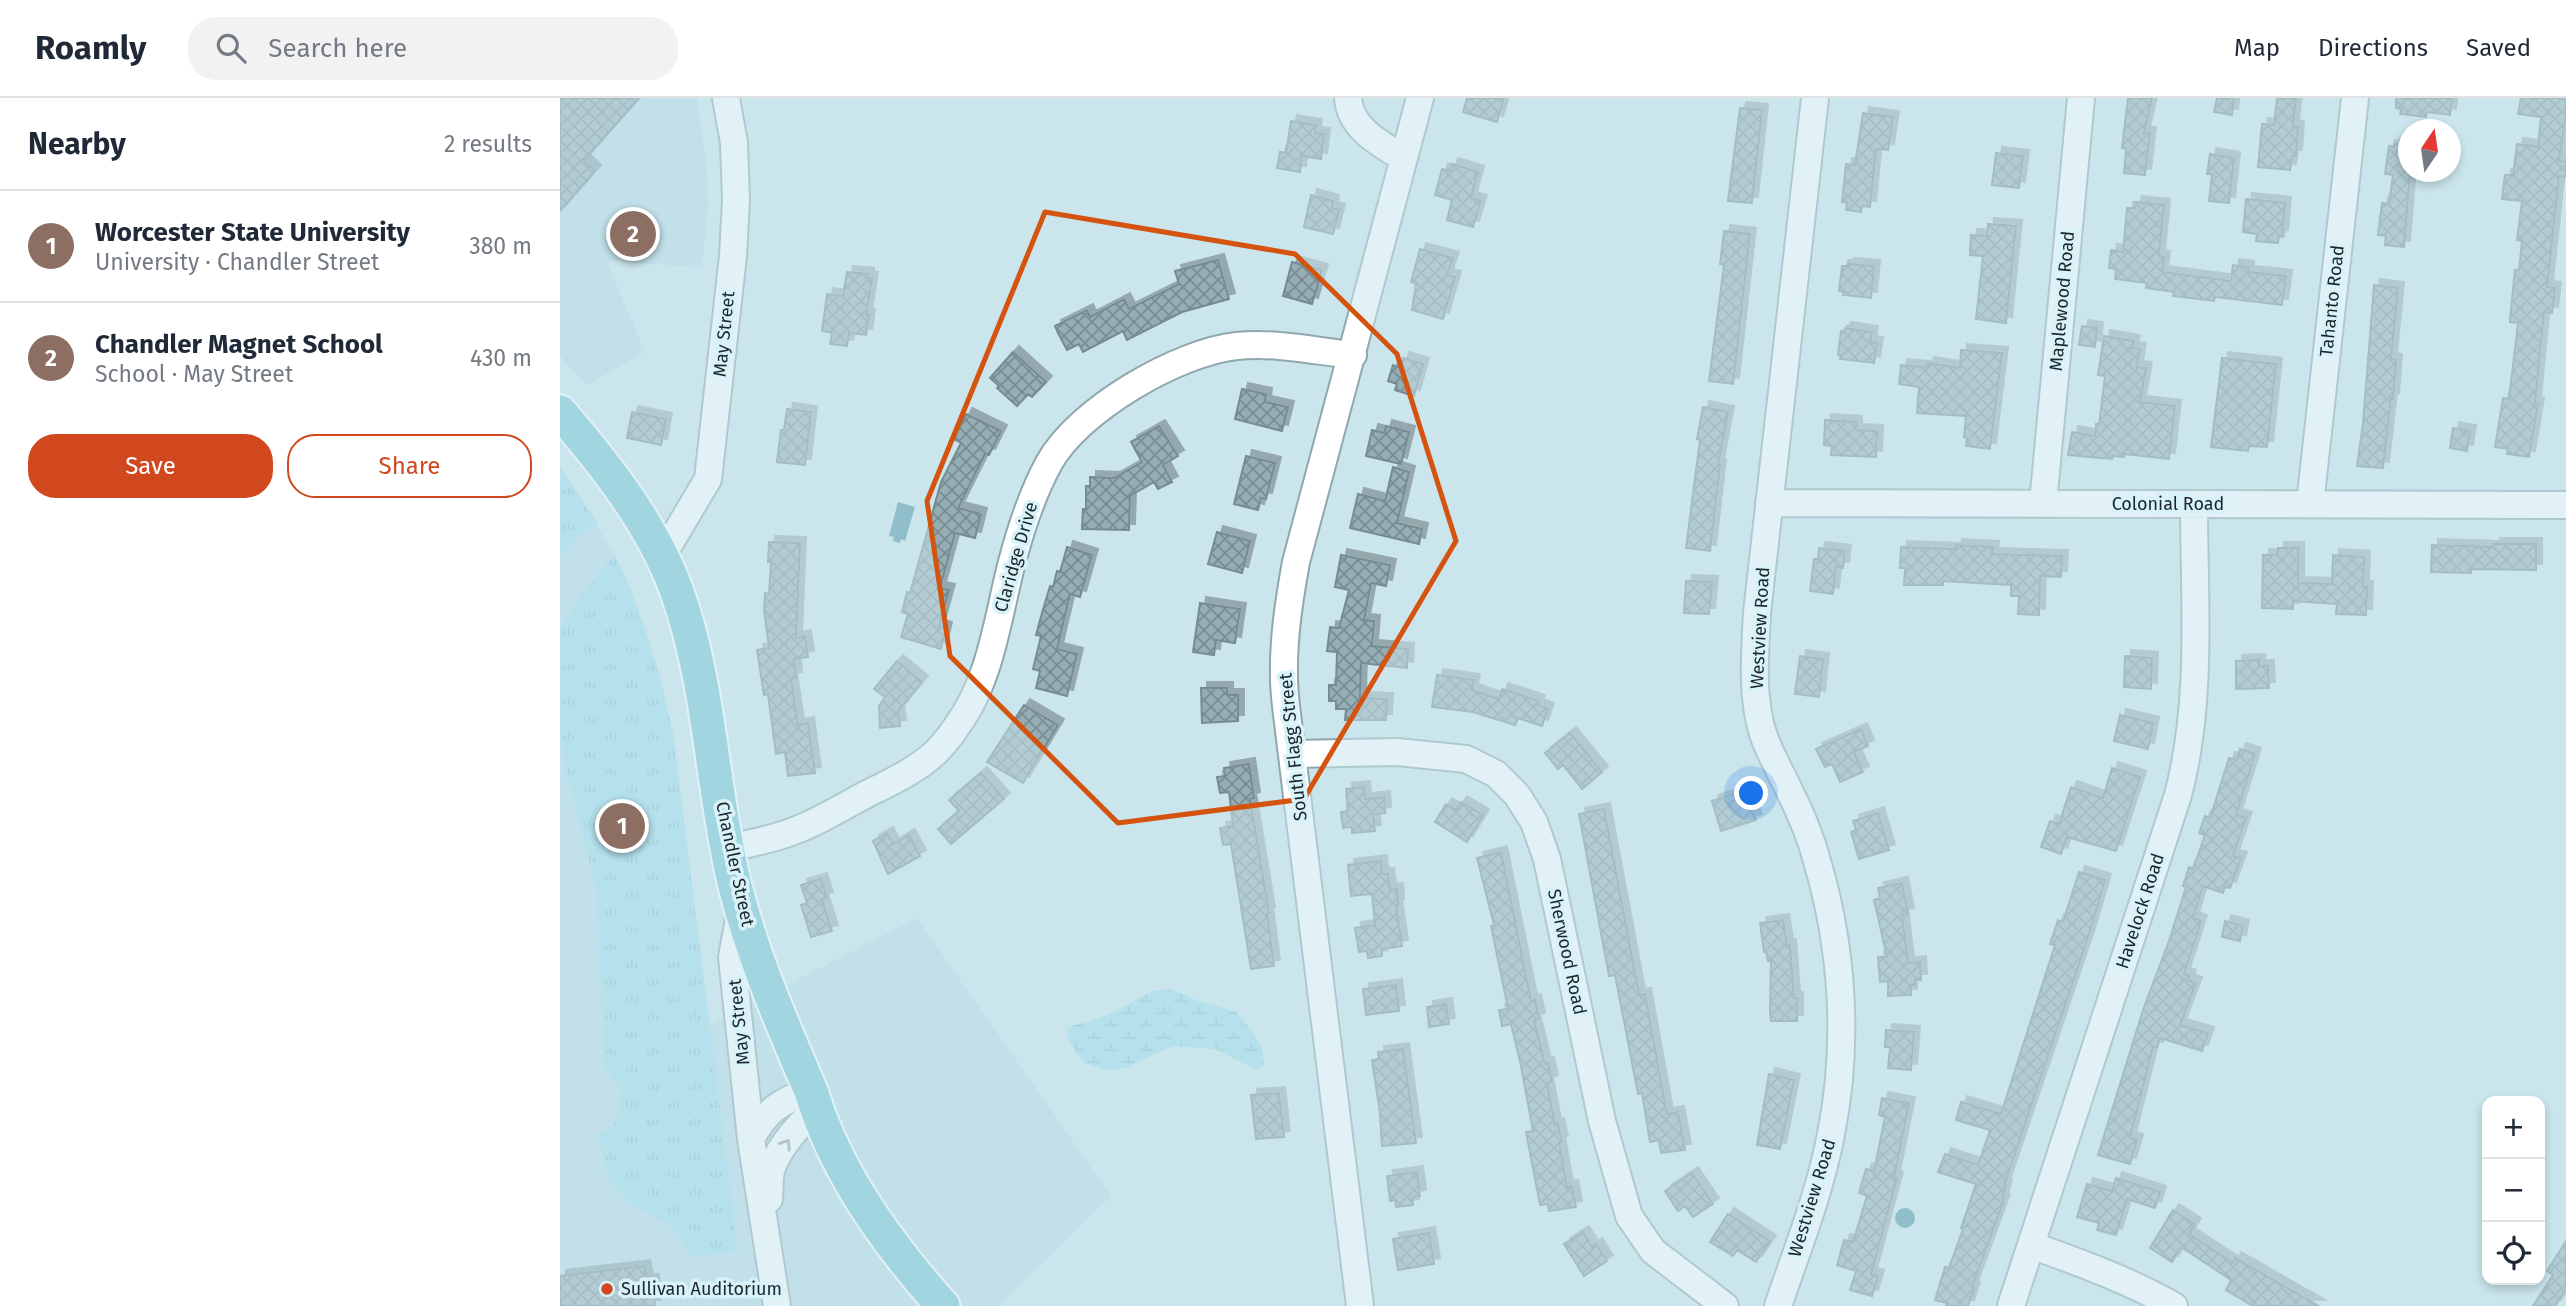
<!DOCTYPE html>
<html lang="en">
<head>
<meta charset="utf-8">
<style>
	:root { --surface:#fff; --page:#f2f2f3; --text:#1f2937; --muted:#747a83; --line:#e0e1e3; --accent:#d1481f }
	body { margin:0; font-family:"Fira Sans",sans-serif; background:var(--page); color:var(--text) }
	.controls { position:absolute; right:21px; bottom:21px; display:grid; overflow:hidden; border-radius:14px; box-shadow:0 4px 10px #0003 }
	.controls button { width:63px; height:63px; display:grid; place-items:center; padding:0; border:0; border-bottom:2px solid var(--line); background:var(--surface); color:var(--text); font:35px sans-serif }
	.compass { position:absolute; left:1838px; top:21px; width:63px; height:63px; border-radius:50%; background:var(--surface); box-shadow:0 4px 10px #0003; rotate:13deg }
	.you { position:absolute; left:1192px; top:696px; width:24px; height:24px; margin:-18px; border:5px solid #fff; border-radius:50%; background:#1a73e8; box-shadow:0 0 0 10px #1a73e833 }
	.badge { display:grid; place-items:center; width:46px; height:46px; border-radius:50%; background:var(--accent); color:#fff; font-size:23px; font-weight:700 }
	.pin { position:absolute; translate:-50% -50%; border:4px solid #fff; box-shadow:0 2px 7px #0006 }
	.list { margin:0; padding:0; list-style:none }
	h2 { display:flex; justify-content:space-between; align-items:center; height:91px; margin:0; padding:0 28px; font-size:30px }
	h2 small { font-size:23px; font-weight:400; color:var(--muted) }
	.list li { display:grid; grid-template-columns:46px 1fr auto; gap:21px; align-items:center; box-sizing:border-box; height:112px; padding:0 28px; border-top:2px solid var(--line) }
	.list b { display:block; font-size:26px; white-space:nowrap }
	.list p { margin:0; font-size:23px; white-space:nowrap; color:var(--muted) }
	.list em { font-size:23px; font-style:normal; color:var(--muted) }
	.actions { display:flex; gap:14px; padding:21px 28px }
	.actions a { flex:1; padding:16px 0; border:2px solid var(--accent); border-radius:28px; text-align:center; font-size:24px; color:var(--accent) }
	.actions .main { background:var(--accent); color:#fff }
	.icon { flex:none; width:38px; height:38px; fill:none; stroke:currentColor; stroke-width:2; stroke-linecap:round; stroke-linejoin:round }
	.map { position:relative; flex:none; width:2006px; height:1208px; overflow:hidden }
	header { display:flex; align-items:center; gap:42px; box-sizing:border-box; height:98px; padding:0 35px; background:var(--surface); border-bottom:2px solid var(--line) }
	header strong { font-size:33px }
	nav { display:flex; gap:38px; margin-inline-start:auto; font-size:24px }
	.search { width:490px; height:63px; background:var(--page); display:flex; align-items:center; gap:18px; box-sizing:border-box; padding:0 24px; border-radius:28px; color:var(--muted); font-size:26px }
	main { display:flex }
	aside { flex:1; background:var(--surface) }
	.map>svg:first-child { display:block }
</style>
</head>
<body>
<header>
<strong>Roamly</strong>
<div class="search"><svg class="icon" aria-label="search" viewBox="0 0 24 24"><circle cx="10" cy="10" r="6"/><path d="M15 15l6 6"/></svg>Search here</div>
<nav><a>Map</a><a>Directions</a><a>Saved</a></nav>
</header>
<main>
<aside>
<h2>Nearby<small>2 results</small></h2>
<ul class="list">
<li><span class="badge" style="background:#8d6e63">1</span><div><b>Worcester State University</b><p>University · Chandler Street</p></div><em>380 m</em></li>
<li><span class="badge" style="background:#8d6e63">2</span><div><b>Chandler Magnet School</b><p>School · May Street</p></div><em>430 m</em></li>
</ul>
<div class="actions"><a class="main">Save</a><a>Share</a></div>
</aside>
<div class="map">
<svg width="2006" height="1208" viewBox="0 0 2006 1208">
	<defs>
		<pattern id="grass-tufts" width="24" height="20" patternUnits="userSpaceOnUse" patternTransform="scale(1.75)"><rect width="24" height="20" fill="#9cdbec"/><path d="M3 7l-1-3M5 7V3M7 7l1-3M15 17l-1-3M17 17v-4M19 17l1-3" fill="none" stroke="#86bcca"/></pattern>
		<pattern id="wetland-marsh" width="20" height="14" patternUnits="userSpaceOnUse" patternTransform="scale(1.75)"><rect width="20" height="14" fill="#9cdbec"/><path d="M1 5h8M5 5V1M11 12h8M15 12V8" fill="none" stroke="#86bcca"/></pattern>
		<pattern id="building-cross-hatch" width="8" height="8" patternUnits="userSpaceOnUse" patternTransform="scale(1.75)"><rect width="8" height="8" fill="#95adb4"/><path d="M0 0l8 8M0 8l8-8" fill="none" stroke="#798d92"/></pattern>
		<filter id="shadow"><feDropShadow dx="6" dy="-6" stdDeviation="0" flood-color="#0004"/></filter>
	</defs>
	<rect width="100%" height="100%" fill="#cbe5ec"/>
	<path fill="#b9dae4" d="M0,0h137l10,71 1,39 -6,60 -96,-8 39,92 -58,33 -27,-29z
		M0,369l55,88 18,38 27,80 13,61 37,291 207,-107 194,278 -112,110h-439z"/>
	<path fill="url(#grass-tufts)" d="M0,369l38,57 -19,11 -19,23z
		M55,457c27,58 45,116 58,179l65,517 -46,6 -17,-26 -22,-16 -22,-11 -23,-26 -10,-47 10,-1 9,-10c2,-29 12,-28 -13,-51l-7,-177 -31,-123 -6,-38v-101l18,-32z"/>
	<path fill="url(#wetland-marsh)" d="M611,891l23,10 42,13 18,21 9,18 1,13 -7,6 -42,-21 -42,-3 -48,22 -20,2 -21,-7 -14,-20 -4,-12 7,-6 16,-3 25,-10 38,-21z"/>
	<path fill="#498fa0" d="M338,404l17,5 -10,34 -4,-2 -1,4 -7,-2 1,-4 -5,-1z
		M1335 1120a10 10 0 1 1 20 0a10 10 0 1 1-20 0Z"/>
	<path fill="url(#building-cross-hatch)" stroke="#748c92" stroke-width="2" filter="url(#shadow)" d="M0,0h79l-55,62 11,11 -35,40z
		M907,0h37l-7,24 -34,-10z
		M1568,0h24l-8,35h6l-5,42 -21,-2 2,-24 -4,-1z
		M1657,0h17l-2,17 -18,-3z
		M1717,0h19l-3,29h5l-2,29h-4l-2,14 -32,-3 4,-43 12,1z
		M1836,0h56l-2,17 -23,-3 -1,5 -26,-3 1,-5 -5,-1z
		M1961,0h45v17l-7,46 7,1v15l-7,-1 -12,111 8,1 -3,25 -8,-1 -9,91 3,1 -9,53 -22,-3 1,-5 -13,-2 8,-49 6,1 9,-76 -8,-1v-3l5,-49h4l3,-29 -5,-1 5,-39 -20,-2 3,-24h8l4,-31 21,3 3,-30 -23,-3z
		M1180,10l22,2 -10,93 -24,-2z
		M1303,15l30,4 -5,33 -12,-1 -6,58 -8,-1 -1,6 -15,-2 1,-8h-5l4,-38 9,1z
		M731,23l25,4 -1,8 9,1 -3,25 -19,-3 -2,16 -23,-4 3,-16 6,1z
		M1834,46l15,2 1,26 -6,75 -19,-2 1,-9 -8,-1 4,-32 7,1 4,-29 -8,-1 4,-28 5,1z
		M1436,55l27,3 -4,32 -27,-3z
		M1650,56l24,4 -5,45 -20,-2 3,-27h-5z
		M892,66l26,8 -7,26 10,3 -8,26 -26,-7 5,-20 -17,-5 7,-26 8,2z
		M751,97l22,6 -1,7 7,2 -6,24 -29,-7z
		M1686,101l39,4 -3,33h-3l-1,7 -22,-2 1,-7 -14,-2z
		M1576,104l28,3 -5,51 5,1 -2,15 69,9 2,-16 15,2v5l38,4 -4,29 -67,-8 -1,4 -41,-5 1,-4 -28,-4 1,-5 -32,-4 1,-10 -7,-1 2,-18 12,2 4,-44h8z
		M1428,126l28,2 -10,97 -30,-4 7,-63 -13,-1 1,-20 16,1z
		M1164,133l26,3 -17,150 -24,-3 15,-116 -4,-1z
		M860,151l33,9 -6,17 8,2 -12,42 -31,-9 4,-26 -5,-2z
		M658,162l11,39 -47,13 -55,28 -4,-9 -40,21 -4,-8 -12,6 -9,-17 -3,-7 32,-16 3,7 34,-18 5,10 50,-25 -4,-13z
		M732,164l30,8 -10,34 -29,-8z
		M1288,166l26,2 -3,32 -28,-3 1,-3 -5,-1 3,-25h5z
		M287,174l21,2v4h4l-6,37h3l-3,20 -17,-2 -2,13 -17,-2 2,-11 -10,-2 5,-37 16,2z
		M1814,187l24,3 -7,71 5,1 -3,39 -2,-1 -8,70 -26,-2 6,-42z
		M1522,228l15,2 -2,19 -16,-2z
		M1285,230l27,4 -2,10 7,1 -3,20 -34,-4 1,-4h-3l3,-24 3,1z
		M1544,238l30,5 -2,7 8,1 -3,18 9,1 -6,34 35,4 -6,53 -45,-5v3l-12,-1v3l-44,-4 4,-23 23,4 1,-12h3l6,-48 -7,-1z
		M1401,252l41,3 -12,96 -24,-3 1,-8 -3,-1 2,-21 -49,-3 2,-26 -20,-3 2,-19 22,2 5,-1v-3l32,5z
		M453,254l33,30 -14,15 -4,-3 -11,12 -20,-18 2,-2 -9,-8z
		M843,260l20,6 -9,32 -19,-6 2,-6 -9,-3 5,-16 8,3z
		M1662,260l54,6 -9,83 -18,-1 -1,5 -37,-4z
		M682,291l24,5 -1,8 23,5 -6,24 -47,-12z
		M1143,309l25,5 -10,53h2l-10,86 -24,-3 14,-108 -3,-1z
		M227,311l24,3 -6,53 -28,-3 4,-32h3z
		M72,314l34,7 -5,26 -34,-7z
		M406,316l35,17 -12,24 -4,-1 -27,54 23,6 -6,24 -20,-5 -15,55 9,2 -10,36 7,2 -5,21 -40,-12 7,-23 -6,-2 5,-20 3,1 31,-111 20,-39 -7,-4z
		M1265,322l31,2v8l21,1 -1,26 -45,-2 1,-9 -8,-1z
		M599,328l19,30 -15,9 9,17 -14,7 -4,-7 -24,14 -1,34 -47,-1 1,-20h3v-23h4v-9l24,1 28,-16 -11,-20z
		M826,328l23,6 -8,32 -35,-8 6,-26 12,3z
		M1893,330l17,3 -3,20 -17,-3z
		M686,358l29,7 -9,36 -5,-1 -3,12 -24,-6z
		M833,369l16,5 -12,51 25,6 -3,15 -69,-16 8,-34 27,7z
		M657,434l33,9 -8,32 -34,-9z
		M209,444l31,1 -4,95 9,-2 3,21 -14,2 2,19 -5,1 7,46 10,-2 7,50 -27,3 -3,-24 -9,2 -8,-60 -4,1 -7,-45 12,-2 -5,-38 1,-17 4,1 2,-32h-3z
		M1934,446h42v26l-65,-1v4l-40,-1 1,-27 62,2z
		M1396,447l37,2 -1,7 70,2 -1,21 -21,-1 -1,39 -21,-1 1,-18h-8v-11l-68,-4v4h-39l1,-17h-5l1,-21 54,2z
		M507,449l25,8 -12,42 -10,-3 -13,55 20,5 -10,42 -31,-8 4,-17 -7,-2 8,-33 -5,-1 6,-22 8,-27 3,1 4,-16 3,1z
		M1259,450l26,3 -2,17 -7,-1 -3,27 -23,-3 4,-32h4z
		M1718,450h20v35l34,1 1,-29 31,2 -1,30h4l-1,28 -30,-1 1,-10 -44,-3v8l-31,-1 1,-53h15z
		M781,457l49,10 -4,21 -15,-3 -7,37 10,1 -2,25 36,3 -1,19 -46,-5 -1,35 27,1 -1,21h-41l1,-11h-10v-8h-7v-16h7l1,-33 -10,-1 3,-24 9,1 10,-38 -14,-3z
		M1126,483l26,1 -3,32 -25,-1z
		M640,505l40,6 -5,34 -19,-3 -2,15 -21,-3z
		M1240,558l23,3 -4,38 -24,-3z
		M1565,558l27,2 -1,31 -27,-2z
		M1699,562v6h9l1,22 -33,1v-28z
		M337,563l25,21 -24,29 2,15 -20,2 -1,-22 6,-9 -11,-8z
		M877,577l37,5 -2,10 27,9 3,-10 37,12 -2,4 11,4 -6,17 -24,-8 -3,7 -42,-13 -41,-5z
		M641,590h26v7h11v26l-36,2z
		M464,607l34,20 -35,58 -36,-21z
		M1560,617l33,8 -5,26 -34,-8z
		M1301,631l7,17 -14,6 9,20 -23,10 -8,-18 -7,3 -9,-18z
		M1010,635l32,39 -20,17 -19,-24 -5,4 -13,-16z
		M1680,651l15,5 -19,61 10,3 -13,38 8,2 -11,30 -5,-1 -2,6 -20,-7 -10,32 8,3 -17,53 6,2 -2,4 8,3 -16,42 28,8 -6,18 -42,-13 -3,10 -4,-1 -23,91 7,2 -7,24 -32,-9 45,-145 26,-69 17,-54 -3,-1 6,-19 4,2 12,-34 -6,-2 6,-17 5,2 19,-60 8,2z
		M689,666l5,34 -4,1 19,114 -2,1 7,52 -23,3 -20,-125 -8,1 -3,-17 13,-2 -4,-34 -9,1 -3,-16 8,-1 -1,-8z
		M1552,670l28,9 -24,74 -49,-14 -6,17 -20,-7 9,-26 9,3 12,-37 32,11z
		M421,675l23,26 -53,45 -13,-15 21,-18 -10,-11z
		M804,689l1,12 19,-2 1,16 -12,1 2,17 -23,2v-6l-9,1 -2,-16 7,-1 -2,-22z
		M1186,692l10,30 -35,11 -9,-30z
		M901,704l22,13 -16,27 -32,-20 11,-18 10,6z
		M1044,711l35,186 6,-1 20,110 2,10 11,-2 7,38 -24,3 -2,-13 -9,2 -8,-49 -4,1 -23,-119 -6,1 -30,-162z
		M1318,715l11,37 -30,9 -8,-27 5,-2 -3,-9z
		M327,735l6,11 16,-9 11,21 -32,18 -15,-33z
		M941,754l30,149 4,-1 4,19 -5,1 11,44 3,-1 4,18 -5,2 8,42 3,-1 4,18 -3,1 8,44 5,-1 4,21 -27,4 -1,-7 -8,1 -14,-73 7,-1 -12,-65 -10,-42 -9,2 -3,-16 9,-1 -17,-83 3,-1 -17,-67z
		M821,763l1,13h6l2,16 7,-1 1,16h-2l6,41 -20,3v7l-14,2 -1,-7 -8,1 -4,-24 20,-3 -3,-31 -21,2 -3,-31z
		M1519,774l26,8 -15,51 -86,255h2l-4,13 2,1 -32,87 2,1 -6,18h-22l1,-3 -12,-3 10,-33 4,1 14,-39 -2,-1 15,-44 -38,-12 7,-18 33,11 12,-35 -34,-10 5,-18 40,12 54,-169 -5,-1 8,-24 5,2z
		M261,781l6,19 -5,1 10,32 -21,6 -10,-32 6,-2 -6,-18z
		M1342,785l6,31 -6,1 6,48 12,-1 1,18h-6v5h-4v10l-23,1v-15l-8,1 -2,-25h9l-13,-57 6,-2 -2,-10z
		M1223,822l4,25h3l4,53h3v23h-26l-1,-8 1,-52h-3l-2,-10 -2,1 -4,-29z
		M1665,823l18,5 -3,15 -18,-4z
		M836,887l3,26 -33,4 -3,-26z
		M886,906l3,20 -20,3 -2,-20z
		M1326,932l28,2 -3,38 -23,-2 2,-21h-5z
		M843,951l13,94 -34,3 -2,-33 -8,-53 7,-1 -1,-7z
		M1209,976l25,6 -14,69 -23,-4z
		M719,995l5,44 -28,2 -5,-44z
		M1322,1000l27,5 -15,74 3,1 -26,96 7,2 -6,20 -22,-6 6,-19 -19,-6 7,-25 9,2 14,-46 -8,-3 7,-24 8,2 11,-54 -6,-2z
		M857,1074l3,24 -8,1 1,8 -17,2 -1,-7 -5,1 -3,-25z
		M1132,1075l21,31 -20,13 -8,-11 -7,5 -13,-20z
		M1556,1080l44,14 -5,16 -28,-9 -11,36 -19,-5 2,-7 -22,-6 10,-33 25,7z
		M1613,1112l22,14 -6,10 44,29 2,-5 84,48h-66l-27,-16 5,-10 -50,-33 -9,15 -22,-14z
		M1168,1116l42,27 -14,21 -19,-12 -4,6 -23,-14z
		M1023,1134l9,15 4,-3 11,17 -23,15 -20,-32z
		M869,1135l5,31 -36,6 -5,-31z
		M2006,1143v48l-11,17h-22l20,-31 -6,-4z
		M84,1168l3,14h6l2,26h-95v-30z"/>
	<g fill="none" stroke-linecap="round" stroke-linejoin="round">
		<g stroke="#8fa7ae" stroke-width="30">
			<path id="minor" d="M788,0c2,30 31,45 55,60
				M1209,405l797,2
				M1483,406l38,-406
				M1750,406l45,-406
				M101,460l47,-79 25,-223 3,-56 -2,-57 -8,-45
				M732,656l105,-2 69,7 30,15 21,21 17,27 13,37 55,262 27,95 24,35 72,55
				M168,751c17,-5 35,-8 51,-13 31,-9 58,-26 86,-41 24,-12 53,-25 72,-44 7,-7 14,-16 20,-25 34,-46 41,-110 55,-164 9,-34 20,-68 37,-99 29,-53 129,-111 188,-117 38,-4 78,5 116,9
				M181,810l-9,49 19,182
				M209,1101c1,-9 0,-19 2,-28 7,-24 27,-45 45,-62
				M1471,1147c50,18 97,35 143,61
				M217,1208l-26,-167c15,-28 30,-39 60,-48
				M800,1208l-70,-567c-2,-20 -6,-41 -6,-61 -1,-39 5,-77 12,-116l124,-464
				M1218,1208c19,-56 42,-113 53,-172 18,-90 12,-185 -14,-273 -6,-23 -16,-47 -27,-69 -9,-19 -20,-38 -27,-58 -12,-39 -8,-81 -6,-121l58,-515
				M1451,1208l167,-511c25,-95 16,-194 16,-291"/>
		</g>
		<g stroke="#fff" stroke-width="37">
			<path id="major" d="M0,314c45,52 92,112 116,177 35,96 35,199 59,297 18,71 47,138 76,205 24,81 76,153 132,215"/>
		</g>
		<use href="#minor" stroke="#fff" stroke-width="26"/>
		<use href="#major" stroke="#70c1d1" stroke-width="33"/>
	</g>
	<defs><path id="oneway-chevron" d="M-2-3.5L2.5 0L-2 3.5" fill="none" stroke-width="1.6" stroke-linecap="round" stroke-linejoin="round" transform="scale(1.75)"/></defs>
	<use stroke="#999d9f" href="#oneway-chevron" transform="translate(226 1046) rotate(-57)"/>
	<path d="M0 0H2006V1208H0ZM485,114l250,42 102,100 59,187 -152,258 -186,24 -168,-167 -23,-155z" fill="#cbe5ec" fill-opacity=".55" fill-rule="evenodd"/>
	<path fill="none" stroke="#d4540f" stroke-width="5" stroke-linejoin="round" d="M485,114l250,42 102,100 59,187 -152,258 -186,24 -168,-167 -23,-155z"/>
	<circle fill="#d1481f" stroke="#d8f2f9" stroke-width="2.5" cx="47" cy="1191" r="7"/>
	<g text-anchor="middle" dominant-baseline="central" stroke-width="7" stroke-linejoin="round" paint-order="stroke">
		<g font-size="18" fill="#1c2629" stroke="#d8f2f9">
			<text transform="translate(1502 203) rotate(-85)">Maplewood Road</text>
			<text transform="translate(1772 203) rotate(-84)">Tahanto Road</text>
			<text transform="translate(164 236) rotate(-84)">May Street</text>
			<text x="1608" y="406">Colonial Road</text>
			<text transform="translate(456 459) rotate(-74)">Claridge Drive</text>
			<text transform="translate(1200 530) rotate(-87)">Westview Road</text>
			<text transform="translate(733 649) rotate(-96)">South Flagg Street</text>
			<text transform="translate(175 766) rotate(78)">Chandler Street</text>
			<text transform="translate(1580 813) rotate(-72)">Havelock Road</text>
			<text transform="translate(1007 854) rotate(78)">Sherwood Road</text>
			<text transform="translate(179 924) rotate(-96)">May Street</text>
			<text transform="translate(1252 1100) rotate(-73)">Westview Road</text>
		</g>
		<g font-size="18" fill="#1c2629" stroke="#d8f2f9" text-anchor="start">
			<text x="61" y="1191">Sullivan Auditorium</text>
		</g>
	</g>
</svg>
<div class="controls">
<button>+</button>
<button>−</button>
<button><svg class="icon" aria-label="locate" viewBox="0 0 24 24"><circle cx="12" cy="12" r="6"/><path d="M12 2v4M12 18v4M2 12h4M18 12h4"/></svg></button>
</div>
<svg class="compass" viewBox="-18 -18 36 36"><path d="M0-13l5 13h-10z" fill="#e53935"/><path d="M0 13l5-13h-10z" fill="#747a83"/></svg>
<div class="you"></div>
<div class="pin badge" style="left:62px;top:728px;background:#8d6e63">1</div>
<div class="pin badge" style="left:73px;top:136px;background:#8d6e63">2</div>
</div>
</main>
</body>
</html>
